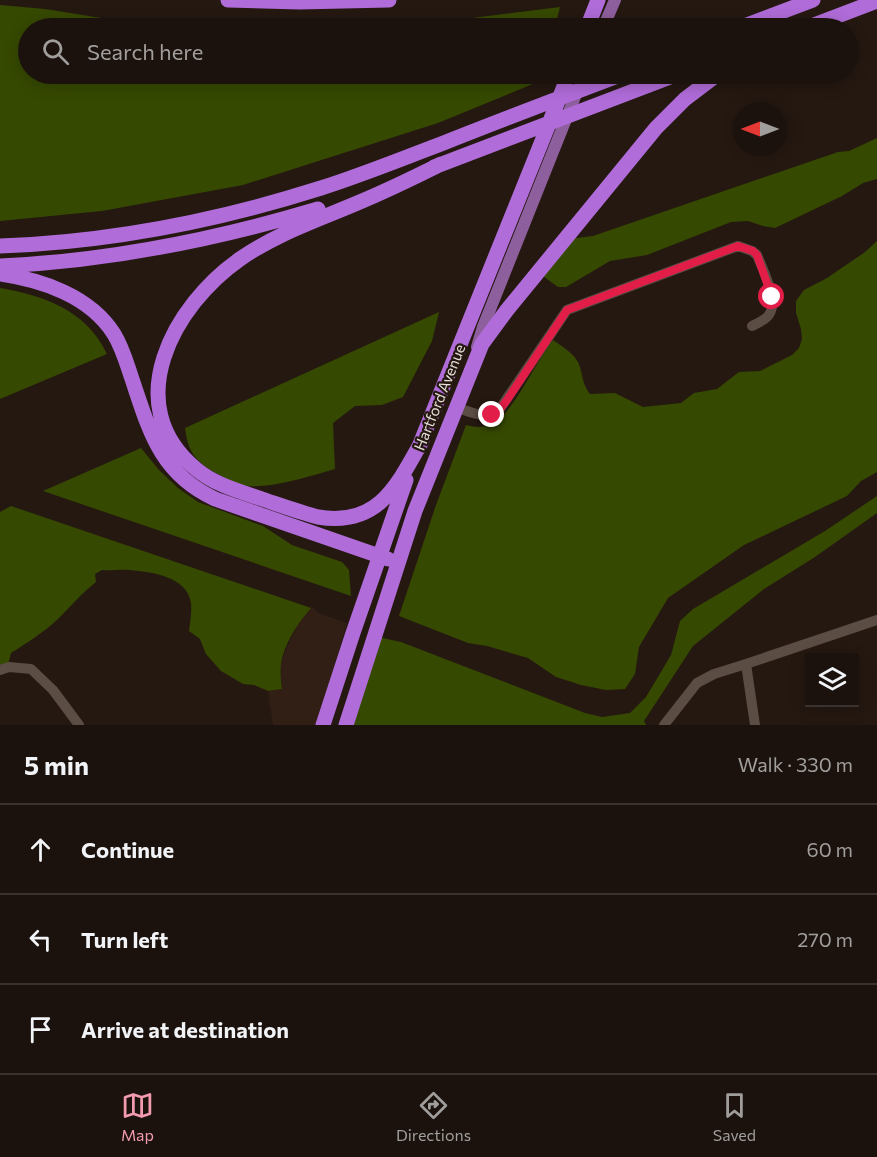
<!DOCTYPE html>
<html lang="en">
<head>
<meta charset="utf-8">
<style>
	:root { --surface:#1c120d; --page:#29201b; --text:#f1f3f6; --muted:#a09e9d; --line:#3a322e; --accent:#f29aae }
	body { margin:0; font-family:Commissioner,sans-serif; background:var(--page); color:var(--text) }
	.controls { position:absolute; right:18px; bottom:18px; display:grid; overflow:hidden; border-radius:0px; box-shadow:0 3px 15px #0003 }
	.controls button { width:54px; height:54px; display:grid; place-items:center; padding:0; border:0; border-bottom:2px solid var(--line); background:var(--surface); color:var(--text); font:30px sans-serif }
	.compass { position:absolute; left:733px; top:102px; width:54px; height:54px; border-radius:50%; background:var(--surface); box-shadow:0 3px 15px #0003; rotate:270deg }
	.stop { position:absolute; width:18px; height:18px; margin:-14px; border:4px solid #e11d48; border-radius:50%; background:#fff }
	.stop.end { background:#e11d48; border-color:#fff; box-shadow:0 2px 6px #0008 }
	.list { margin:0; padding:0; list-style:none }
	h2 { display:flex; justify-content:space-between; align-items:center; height:78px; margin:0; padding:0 24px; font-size:26px }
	h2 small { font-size:20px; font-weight:400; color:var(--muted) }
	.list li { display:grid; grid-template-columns:39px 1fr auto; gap:18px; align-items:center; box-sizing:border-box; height:90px; padding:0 24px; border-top:2px solid var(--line) }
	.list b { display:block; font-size:22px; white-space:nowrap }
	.list em { font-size:20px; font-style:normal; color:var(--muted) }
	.icon { flex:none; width:33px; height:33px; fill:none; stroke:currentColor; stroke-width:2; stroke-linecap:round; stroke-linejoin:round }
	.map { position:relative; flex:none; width:877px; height:725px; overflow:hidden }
	.search { position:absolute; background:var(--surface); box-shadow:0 3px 15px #0003; left:18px; right:18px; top:18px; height:66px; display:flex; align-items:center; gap:15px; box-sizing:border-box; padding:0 21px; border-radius:33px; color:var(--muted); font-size:22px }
	.sheet { height:348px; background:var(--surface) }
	nav { display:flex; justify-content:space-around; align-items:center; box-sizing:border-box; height:84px; border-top:2px solid var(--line); background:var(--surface); font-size:16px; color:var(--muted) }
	nav a { display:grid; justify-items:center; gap:3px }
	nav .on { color:var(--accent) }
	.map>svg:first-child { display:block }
</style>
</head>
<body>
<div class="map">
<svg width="877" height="725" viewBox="0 0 877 725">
	<rect width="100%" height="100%" fill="#251811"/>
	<path fill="#311f15" d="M312,606l6,7 29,10 -30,102h-44l-5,-34 14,-2 -2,-23 5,-15 15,-31z"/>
	<path fill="#364901" d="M0,5l45,4 119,19 60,-4 116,2 107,-5 113,-14 -5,21h-527v46h518l-1,5 -107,44 -195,62 -141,26 -102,10z
		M877,138v41l-14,4 -21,13 -67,32 -12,-2 -15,-5 -17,1 -84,33 -37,6 -44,26h-8l-18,-13 28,-35 25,-3 245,-84 11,-1z
		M877,241v231l-16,9 -14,15 -103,49 -76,53 -29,49 -4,27 -10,15 -19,1 -25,-5 -25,-8 -28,-19 -41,-12 -19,-3 -69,-27 37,-111 30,-80c11,3 21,3 31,-4 17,-12 41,-62 56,-81 10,7 24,15 27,27 3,11 3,18 10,27l25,-1 28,14 38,-4 13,-10 23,-4 22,-17 21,-1 32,-16 7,-7 3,-9 -1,-10 -5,-16v-12l8,-11 23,-12 38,-26z
		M0,288c45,8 86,22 107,66l-107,45z
		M439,312l-7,29 -29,56 -21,8 -27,1 -22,17 2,46c-24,7 -62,19 -87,17 -12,-1 -24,-8 -34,-14 -20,-12 -26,-21 -29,-44z
		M141,448l18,22 19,18 20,14 65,24 29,19 50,17 7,8 2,26 -308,-105z
		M877,496v17l-62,44 -51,32 -71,57 -49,75 2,4h-299l31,-88 23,5 184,71 17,4 28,-4 16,-16 25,-42 9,-34 13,-12 132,-78z
		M11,506l300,102c-13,15 -27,36 -30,56 -1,8 0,17 1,25l-14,2 -14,-6 -11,-1 -22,-13 -15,-17 -6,-15 -11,-8c1,-9 3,-19 2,-28 -4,-27 -40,-31 -61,-33 -10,-1 -19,1 -28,0l-7,4 1,8c-14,11 -25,24 -38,37 -14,13 -31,24 -47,34l-2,8 -9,14v-163z"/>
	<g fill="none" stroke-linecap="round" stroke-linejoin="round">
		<path stroke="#5b4c44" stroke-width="10" d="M455,407c13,4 29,12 42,6l70,-103 171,-64 14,5 5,4c6,15 23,48 11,61 -4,5 -11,7 -16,10
			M0,670l9,-3 22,2 22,21 26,35
			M664,725l33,-42 17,-9 32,-10
			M755,725l-9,-61 131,-44"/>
		<path stroke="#8e5f9d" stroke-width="12" d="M603,28l12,-28
			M477,347l6,-20 101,-253"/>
		<path stroke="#b06cd9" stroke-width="15" d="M228,0l71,2 90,-2
			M587,28l11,-28
			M739,28l74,-28
			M806,28l71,-27
			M434,167l244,-93
			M0,246c109,-4 217,-25 321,-58 41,-13 80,-29 120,-44 60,-24 121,-47 182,-70
			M0,266c109,-5 214,-26 318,-57
			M0,274c42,6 90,22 114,60 8,13 12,27 17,42 18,53 28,97 84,123l173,60
			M422,441c-25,45 -44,86 -104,76 -19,-5 -38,-12 -56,-18 -23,-8 -47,-14 -66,-30 -78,-64 -22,-164 44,-210 36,-25 75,-38 115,-55 29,-12 58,-26 86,-40
			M418,449l151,-375
			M323,725l30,-92 53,-153
			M346,725l69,-214 67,-167 25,-34 149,-182 29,-29 33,-25"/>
	</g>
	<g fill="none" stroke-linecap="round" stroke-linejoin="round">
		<path stroke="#e11d48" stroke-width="8" d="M492,415l5,-2 10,-13 60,-90 171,-64 15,5 4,4 15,42"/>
	</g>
	<g text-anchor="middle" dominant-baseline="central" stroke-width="4.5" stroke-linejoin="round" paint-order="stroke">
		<g font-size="15" fill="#e8dfda" stroke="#251811">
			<text transform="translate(439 397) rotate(-68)">Hartford Avenue</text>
		</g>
	</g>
</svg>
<div class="controls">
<button><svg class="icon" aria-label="layers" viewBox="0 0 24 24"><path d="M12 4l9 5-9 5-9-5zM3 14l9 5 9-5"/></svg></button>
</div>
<svg class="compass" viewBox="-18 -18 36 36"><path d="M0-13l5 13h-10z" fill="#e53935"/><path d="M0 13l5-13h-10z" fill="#a09e9d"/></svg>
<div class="stop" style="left:772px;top:297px"></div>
<div class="stop end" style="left:492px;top:415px"></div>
<div class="search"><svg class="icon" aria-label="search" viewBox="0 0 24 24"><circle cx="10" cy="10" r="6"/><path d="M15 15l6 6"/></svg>Search here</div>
</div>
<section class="sheet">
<h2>5 min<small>Walk · 330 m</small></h2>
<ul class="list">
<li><svg class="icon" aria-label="ahead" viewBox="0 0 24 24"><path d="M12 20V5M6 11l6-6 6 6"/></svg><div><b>Continue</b></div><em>60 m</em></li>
<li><svg class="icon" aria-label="left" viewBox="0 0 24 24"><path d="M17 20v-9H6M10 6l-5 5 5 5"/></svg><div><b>Turn left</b></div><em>270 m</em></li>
<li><svg class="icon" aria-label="arrive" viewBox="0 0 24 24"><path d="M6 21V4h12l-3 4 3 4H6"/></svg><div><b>Arrive at destination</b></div></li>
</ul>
</section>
<nav>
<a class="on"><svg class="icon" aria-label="map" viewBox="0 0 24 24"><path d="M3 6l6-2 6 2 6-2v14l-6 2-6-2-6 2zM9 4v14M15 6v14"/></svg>Map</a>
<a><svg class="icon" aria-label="directions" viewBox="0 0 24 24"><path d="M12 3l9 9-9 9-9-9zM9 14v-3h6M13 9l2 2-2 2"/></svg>Directions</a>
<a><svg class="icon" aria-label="saved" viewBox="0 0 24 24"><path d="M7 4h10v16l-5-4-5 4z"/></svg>Saved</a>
</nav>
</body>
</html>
